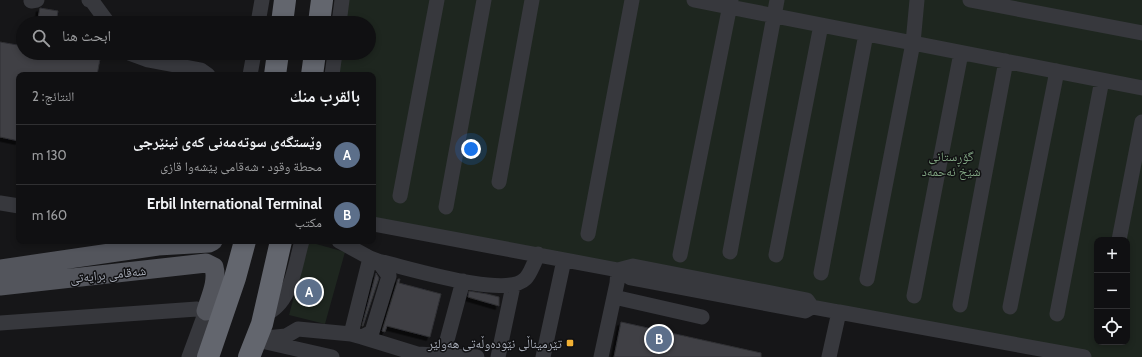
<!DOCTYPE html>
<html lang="ar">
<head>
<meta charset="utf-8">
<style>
	:root { --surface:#101012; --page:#1e1e20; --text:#f1f3f6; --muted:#9c9d9f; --line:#303032; --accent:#b45309 }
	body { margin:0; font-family:Cabin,"Noto Naskh Arabic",sans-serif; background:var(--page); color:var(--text); direction:rtl }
	.controls { position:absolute; right:12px; bottom:12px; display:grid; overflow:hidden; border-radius:8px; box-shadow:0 2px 6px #0003 }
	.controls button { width:36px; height:36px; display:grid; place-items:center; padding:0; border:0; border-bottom:1px solid var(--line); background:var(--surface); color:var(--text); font:20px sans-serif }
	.you { position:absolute; left:471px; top:149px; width:14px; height:14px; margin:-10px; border:3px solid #fff; border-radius:50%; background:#1a73e8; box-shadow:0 0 0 6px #1a73e833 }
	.badge { display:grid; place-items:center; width:26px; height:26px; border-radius:50%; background:var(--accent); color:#fff; font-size:13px; font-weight:700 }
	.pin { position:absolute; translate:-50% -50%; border:2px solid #fff; box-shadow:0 1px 4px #0006 }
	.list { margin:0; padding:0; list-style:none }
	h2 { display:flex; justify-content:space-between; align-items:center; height:52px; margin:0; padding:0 16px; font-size:17px }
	h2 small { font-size:13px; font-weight:400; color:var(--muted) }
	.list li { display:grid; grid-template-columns:26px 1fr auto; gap:12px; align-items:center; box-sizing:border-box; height:60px; padding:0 16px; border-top:1px solid var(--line) }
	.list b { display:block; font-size:15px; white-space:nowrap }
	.list p { margin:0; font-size:13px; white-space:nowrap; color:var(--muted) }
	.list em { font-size:13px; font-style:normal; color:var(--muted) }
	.icon { flex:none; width:22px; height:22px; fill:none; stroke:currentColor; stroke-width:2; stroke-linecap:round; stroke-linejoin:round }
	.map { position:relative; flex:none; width:1142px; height:357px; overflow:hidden; direction:ltr }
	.search { position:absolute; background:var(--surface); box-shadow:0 2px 6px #0003; left:16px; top:16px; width:360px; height:44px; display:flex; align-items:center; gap:10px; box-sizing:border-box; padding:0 14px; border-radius:22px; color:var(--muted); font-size:15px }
	.panel { position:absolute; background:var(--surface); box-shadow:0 2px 6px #0003; left:16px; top:72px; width:360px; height:172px; border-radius:8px; direction:rtl }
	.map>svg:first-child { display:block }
</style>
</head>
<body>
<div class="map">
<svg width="1142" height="357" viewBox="0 0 1142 357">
	<defs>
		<filter id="shadow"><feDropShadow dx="-3.5" dy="3.5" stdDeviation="0" flood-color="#0009"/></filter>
	</defs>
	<rect width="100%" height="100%" fill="#161618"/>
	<path fill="#1e261f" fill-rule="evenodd" d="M348,0h794v357h-56l-713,-139v-143h-36l3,-22h29v-30h-24zM1097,240h30v102h-30z
		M309,242l36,10 -20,72 -36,-9z"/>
	<path fill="#404145" stroke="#303034" filter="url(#shadow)" d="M40,8l18,3 -2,12h-19z
		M0,42l23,4v7h41l36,6 -3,16h-78v66l-19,-4z
		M376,273l3,5 -16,48h-1z
		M398,279h2l-1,4 42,11 -11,43 -43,-11 -2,6 -3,-1z
		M469,291l18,3 12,3v9l-31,-9z
		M621,322l140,31v4h-147z"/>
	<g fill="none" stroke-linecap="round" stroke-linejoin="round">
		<path stroke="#37383d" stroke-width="15" d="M89,0l3,1 16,22
			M694,0l448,88
			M970,0l172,33
			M31,1l6,-1
			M258,23l4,-23
			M339,23l3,-23
			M129,53l19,7 53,10 7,5
			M250,75l4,-22
			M332,75l3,-22
			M499,182l33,-182
			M400,196l37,-196
			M0,203l19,3
			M446,207l38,-207
			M373,224l245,46 -1,13 -16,74
			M588,234l44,-234
			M1119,240l23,-118
			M730,252l47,-252
			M680,255l51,-255
			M776,255l45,-230
			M378,261c28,6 127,38 147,18 5,-4 10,-18 13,-25
			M633,266l174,34 5,7 -7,4 -174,-33 -13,-8z
			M821,273l45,-239
			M867,279l46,-236 4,-43
			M914,296l47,-243
			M614,297l88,20
			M960,305l46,-244
			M812,307l27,5
			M1010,307l47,-236
			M1057,314l45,-234
			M264,315c28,-12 30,-47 38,-74
			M0,323l197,-14 9,2 -17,46
			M351,334l19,-76
			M362,337l55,17 60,3
			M256,339l30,-3 12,-7 53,5 11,3 10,-5 17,-56 -11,-15 -8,-3 -31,-17
			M266,342l66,15
			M443,355l20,-74
			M498,357l15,-71
			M543,357l21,-97
			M829,357l10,-45 245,45"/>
		<path stroke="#53555c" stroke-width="19" d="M0,269l158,-23 51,-3 4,-2
			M0,286l206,-23 8,4c4,15 -4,30 -8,44"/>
		<path stroke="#63666e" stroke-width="22" d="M282,23l3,-23
			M319,23l3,-23
			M275,75l3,-22
			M312,75l3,-22
			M208,357l27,-79 10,-37
			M249,357l13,-33 19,-83"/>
	</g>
	<rect fill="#f2b134" stroke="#111113" stroke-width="1.5" x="566" y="339" width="8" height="8" rx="2"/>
	<g text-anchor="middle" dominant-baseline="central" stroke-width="3" stroke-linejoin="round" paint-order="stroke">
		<g font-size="13" fill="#7fa381" stroke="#111113">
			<text x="951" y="156">گۆڕستانی<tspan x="951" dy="15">شێخ ئەحمەد</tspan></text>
		</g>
		<g font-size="13" fill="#a8adb8" stroke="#111113">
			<text transform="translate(108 274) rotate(-6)">شەقامی برایەتی</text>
		</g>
		<g font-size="13" fill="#a8adb8" stroke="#111113" text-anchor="end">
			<text x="562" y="343">تێرمیناڵی نێودەوڵەتی هەولێر</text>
		</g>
	</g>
</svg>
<div class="controls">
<button>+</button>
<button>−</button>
<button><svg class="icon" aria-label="locate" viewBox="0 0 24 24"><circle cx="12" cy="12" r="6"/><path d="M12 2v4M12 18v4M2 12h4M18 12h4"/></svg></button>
</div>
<div class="you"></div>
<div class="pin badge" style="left:309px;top:292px;background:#5c6f8a">A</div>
<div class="pin badge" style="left:659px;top:339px;background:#5c6f8a">B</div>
<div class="search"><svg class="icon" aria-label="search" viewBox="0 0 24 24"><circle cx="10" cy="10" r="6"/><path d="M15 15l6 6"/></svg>ابحث هنا</div>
<section class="panel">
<h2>بالقرب منك<small>النتائج: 2</small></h2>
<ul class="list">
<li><span class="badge" style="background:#5c6f8a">A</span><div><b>وێستگەی سوتەمەنی کەی ئینێرجی</b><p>محطة وقود · شەقامی پێشەوا قازی</p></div><em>130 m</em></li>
<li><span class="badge" style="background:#5c6f8a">B</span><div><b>Erbil International Terminal</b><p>مكتب</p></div><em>160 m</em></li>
</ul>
</section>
</div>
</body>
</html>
